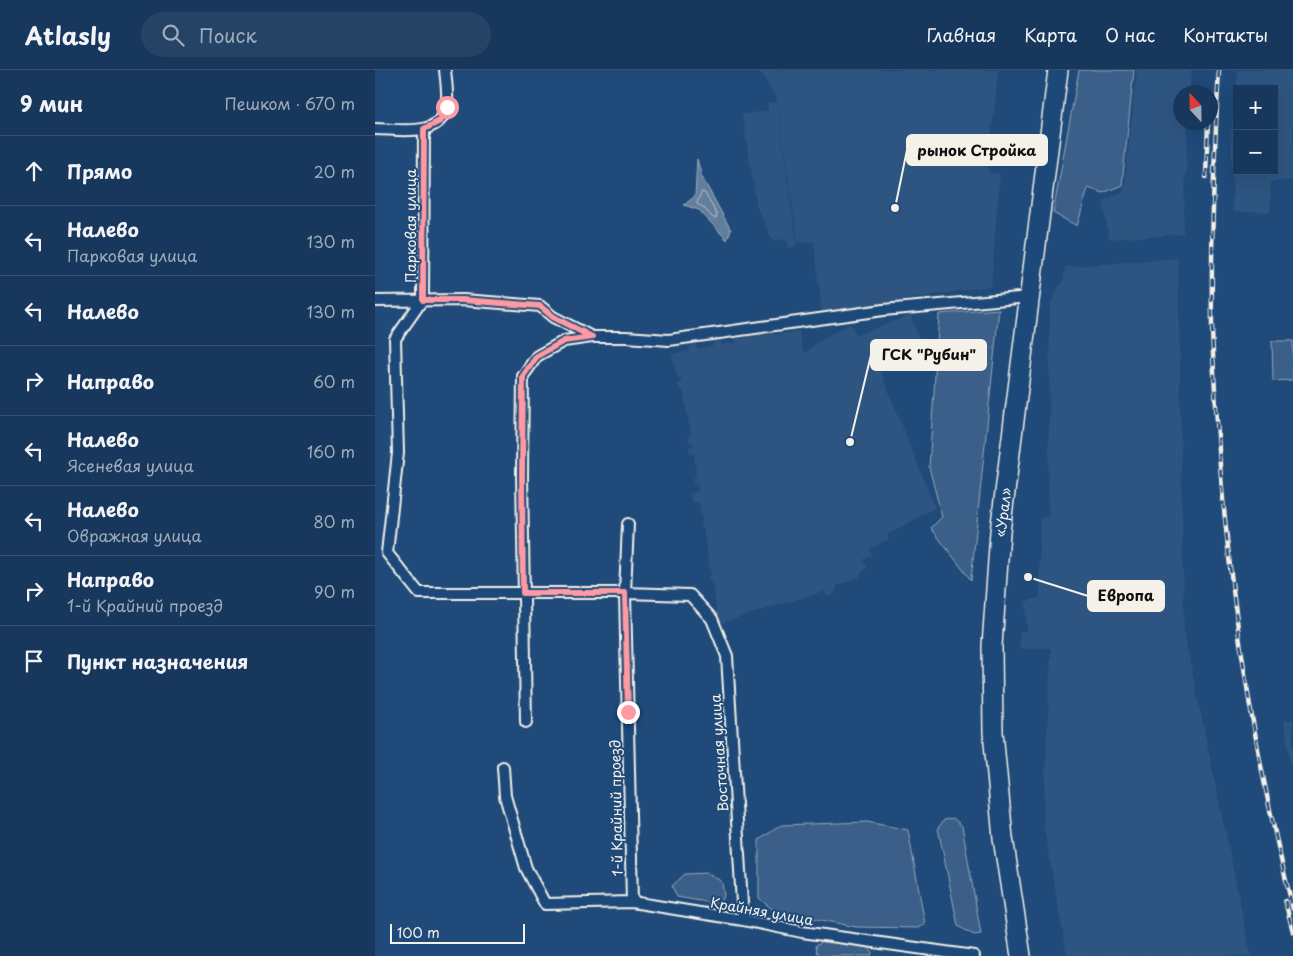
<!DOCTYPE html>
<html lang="ru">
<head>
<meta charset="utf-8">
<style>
	:root { --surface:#17385c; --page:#244365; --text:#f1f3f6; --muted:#9eacbb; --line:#365272 }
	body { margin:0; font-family:"Playpen Sans",sans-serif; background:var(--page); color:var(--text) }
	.controls { position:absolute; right:15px; top:15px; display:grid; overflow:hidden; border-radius:0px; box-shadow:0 5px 20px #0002 }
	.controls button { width:45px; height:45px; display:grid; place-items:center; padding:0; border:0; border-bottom:1px solid var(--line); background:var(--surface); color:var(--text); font:25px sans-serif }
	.compass { position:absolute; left:798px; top:15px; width:45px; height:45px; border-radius:50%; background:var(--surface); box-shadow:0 5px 20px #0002; rotate:338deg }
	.scale { position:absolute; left:15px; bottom:12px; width:135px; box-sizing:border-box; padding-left:5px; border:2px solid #f4f1e8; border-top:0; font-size:14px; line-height:18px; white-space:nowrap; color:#f4f1e8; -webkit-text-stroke:4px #1f4a7a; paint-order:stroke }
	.stop { position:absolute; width:15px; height:15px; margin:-11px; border:4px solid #ff9aa2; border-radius:50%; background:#fff }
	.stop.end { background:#ff9aa2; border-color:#fff; box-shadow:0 1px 5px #0008 }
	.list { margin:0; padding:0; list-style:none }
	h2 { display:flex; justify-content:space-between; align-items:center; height:65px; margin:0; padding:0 20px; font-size:21px }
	h2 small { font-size:16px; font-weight:400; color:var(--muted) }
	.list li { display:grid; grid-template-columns:32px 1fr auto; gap:15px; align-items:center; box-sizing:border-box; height:70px; padding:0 20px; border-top:1px solid var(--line) }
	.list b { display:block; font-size:19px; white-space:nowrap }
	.list p { margin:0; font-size:16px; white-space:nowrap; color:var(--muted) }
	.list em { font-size:16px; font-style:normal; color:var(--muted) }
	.icon { flex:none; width:28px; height:28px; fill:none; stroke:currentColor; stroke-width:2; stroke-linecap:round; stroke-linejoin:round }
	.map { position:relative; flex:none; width:918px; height:886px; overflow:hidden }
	header { display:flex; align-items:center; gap:30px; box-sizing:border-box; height:70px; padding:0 25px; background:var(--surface); border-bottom:1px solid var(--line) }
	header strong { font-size:24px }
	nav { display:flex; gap:28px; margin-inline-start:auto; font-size:18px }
	.search { width:350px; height:45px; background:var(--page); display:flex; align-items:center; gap:12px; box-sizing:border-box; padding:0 18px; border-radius:28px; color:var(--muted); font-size:19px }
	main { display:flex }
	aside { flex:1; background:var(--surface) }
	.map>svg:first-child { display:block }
</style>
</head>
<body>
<header>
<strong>Atlasly</strong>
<div class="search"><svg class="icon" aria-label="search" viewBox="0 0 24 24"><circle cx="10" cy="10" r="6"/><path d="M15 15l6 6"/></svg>Поиск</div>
<nav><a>Главная</a><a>Карта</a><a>О нас</a><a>Контакты</a></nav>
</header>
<main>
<aside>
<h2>9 мин<small>Пешком · 670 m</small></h2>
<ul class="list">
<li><svg class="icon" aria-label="ahead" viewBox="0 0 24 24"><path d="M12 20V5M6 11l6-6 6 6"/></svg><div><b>Прямо</b></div><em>20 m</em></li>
<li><svg class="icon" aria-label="left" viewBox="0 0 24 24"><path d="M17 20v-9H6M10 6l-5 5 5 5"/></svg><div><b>Налево</b><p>Парковая улица</p></div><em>130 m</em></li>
<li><svg class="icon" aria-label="left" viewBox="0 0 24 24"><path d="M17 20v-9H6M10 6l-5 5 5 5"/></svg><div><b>Налево</b></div><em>130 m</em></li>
<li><svg class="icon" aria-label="right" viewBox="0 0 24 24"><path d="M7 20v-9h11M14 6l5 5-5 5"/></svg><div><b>Направо</b></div><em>60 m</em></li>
<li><svg class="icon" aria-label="left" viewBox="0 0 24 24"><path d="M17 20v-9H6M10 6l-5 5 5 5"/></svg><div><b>Налево</b><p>Ясеневая улица</p></div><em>160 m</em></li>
<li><svg class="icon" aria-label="left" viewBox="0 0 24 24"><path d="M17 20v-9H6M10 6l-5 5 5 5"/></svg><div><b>Налево</b><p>Овражная улица</p></div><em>80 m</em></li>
<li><svg class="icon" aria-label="right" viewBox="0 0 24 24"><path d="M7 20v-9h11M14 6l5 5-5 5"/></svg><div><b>Направо</b><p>1-й Крайний проезд</p></div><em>90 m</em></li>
<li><svg class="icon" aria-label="arrive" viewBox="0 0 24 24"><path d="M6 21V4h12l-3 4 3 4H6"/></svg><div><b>Пункт назначения</b></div></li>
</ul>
</aside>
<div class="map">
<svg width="918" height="886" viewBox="0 0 918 886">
	<rect width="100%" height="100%" fill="#1f4a7a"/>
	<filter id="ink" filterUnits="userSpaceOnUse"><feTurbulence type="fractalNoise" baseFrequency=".02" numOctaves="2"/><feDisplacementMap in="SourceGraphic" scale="10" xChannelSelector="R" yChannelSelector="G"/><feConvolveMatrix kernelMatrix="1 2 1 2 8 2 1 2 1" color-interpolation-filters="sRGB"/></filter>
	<g filter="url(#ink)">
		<path fill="#2d5581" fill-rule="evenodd" d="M384,0h239l-10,102 12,2 -9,112 -169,27 -8,-71 -16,1 -21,-144z
			M762,0h54l-1,22h-9v30l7,1 -5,111 -74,5 -6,-38 21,-10z
			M863,0h55v110l-22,2 -1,30h-37l-2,-78zM862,19h37v82h-37z
			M402,32l20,144 -9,2 -2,-9 -13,2 -16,-33 -15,-94 26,-3v-8z
			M803,188l6,374 67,324h-184l-24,-133 8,-175 -31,1v-17l7,-1 -2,-29 15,-5 -1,-79 9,-1 2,-212 9,-19 4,-3 2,-16z
			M535,245l12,31 -13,5 -2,-4 -31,12 59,149 -48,27 2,4 -19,10 2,7 -9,4 5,7 -5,4 -4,6 -22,9 -2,8 -8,3 -3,-6 -105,33 -7,-42h-3l-1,-6h3l-8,-47h-2l-1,-7h2l-3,-20h-8l-1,-9 8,-1 -1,-8h-4v-7l3,-1 -2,-23 -4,1 -1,-7 4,-1 -1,-4h-3l-1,-6 3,-1 -8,-45h-4l-1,-7 4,-1 -1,-4h-4l-5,-24 18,-3 -1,-5 7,-1 1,4 16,-3v-4l8,-2 1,5 14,-3v-3l37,-7 1,3 25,-4 3,17 3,5 19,-16 26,-13 7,11z
			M918,649v62l-9,-61z"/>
		<path fill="#3a5f88" stroke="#97a8b8" d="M704,0h55l-12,115 -19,8 -15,-5 -11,38 -24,-13z
			M624,239l-28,271 -40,-52 11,-11 -13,-50 10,-153z
			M897,271h21v39l-20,1z
			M578,748l9,8 19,108 -7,1 -16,-9 -20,-98 6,-8z
			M492,752l41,8 17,94 -7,4 -62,-1 -83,-17 -14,-12v-58l22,-15z
			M333,803l14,9 2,14 -6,8 -41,-7 -5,-11 13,-12z
			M448,871l47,7 2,5 -1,3h-50l-4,-4 -1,-7z"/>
		<path fill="#627e9d" stroke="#9cacbb" d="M322,89l5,18 29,53 -4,10 -28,-30 -15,-5 11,-9z"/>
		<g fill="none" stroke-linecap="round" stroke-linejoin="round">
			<path stroke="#bac3ca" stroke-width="1" d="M327,122l3,1 12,22 -1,3h-3l-10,-11 -6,-3z"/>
			<g stroke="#f4f1e8" stroke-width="14">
				<path id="street" d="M0,59c24,0 63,9 71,-20 3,-10 0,-29 -1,-39
					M49,59l-1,170 -28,40 3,114 -11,100 32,40h206l65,2 22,24 15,37 16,264
					M0,231l88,-1 77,6 13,11 39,20
					M253,454l-3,69 7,309
					M151,652l-4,-247 1,-99 14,-20 27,-15 28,-4h34l43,3 214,-30 147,-13
					M128,697l2,29 21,72 19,36 87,-2 111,18 59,12 172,24"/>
			</g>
			<g stroke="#f4f1e8" stroke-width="22">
				<g id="highway">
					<path id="s1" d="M646,886l-18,-118 -10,-106 -1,-86 8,-114 58,-462"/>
				</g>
			</g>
			<use href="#street" stroke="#1f4a7a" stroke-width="10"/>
			<use href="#highway" stroke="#1f4a7a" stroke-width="19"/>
			<g stroke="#f4f1e8" stroke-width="4.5">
				<path id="rail" d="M844,0c-5,85 -8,170 -7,255 1,47 5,93 8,140 12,150 36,298 73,444
					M831,107l2,-55
					M910,831l8,31"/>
			</g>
			<use href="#rail" stroke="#1f4a7a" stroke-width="2.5" stroke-dasharray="8" stroke-linecap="butt"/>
		</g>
	</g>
	<g fill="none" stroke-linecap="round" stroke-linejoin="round" filter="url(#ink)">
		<path stroke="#ff9aa2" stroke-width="6" d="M72,37l-7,14 -16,8 -1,171h40l77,6 13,11 39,20 -28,4 -27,15 -14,20 -1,99 1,118h102l3,119"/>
	</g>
	<g text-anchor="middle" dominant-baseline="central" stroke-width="4" stroke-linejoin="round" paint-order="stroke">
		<g font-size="14" fill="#f4f1e8" stroke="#1f4a7a">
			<text transform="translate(35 156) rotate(-90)">Парковая улица</text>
			<text stroke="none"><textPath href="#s1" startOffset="446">«Урал»</textPath></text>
			<text transform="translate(344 683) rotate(-94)">Восточная улица</text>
			<text transform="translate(241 738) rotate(-91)">1-й Крайний проезд</text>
			<text transform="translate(387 841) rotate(10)">Крайняя улица</text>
		</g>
	</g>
	<path fill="none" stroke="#f4f1e8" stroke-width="2" d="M520 138L532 80M475 372L496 285M653 507L713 526"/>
	<g fill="#f4f1e8" stroke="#1f4a7a" stroke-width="2">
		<circle cx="520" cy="138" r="5"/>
		<circle cx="475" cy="372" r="5"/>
		<circle cx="653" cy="507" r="5"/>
	</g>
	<g fill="#f4f1e8" stroke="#f4f1e8" stroke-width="2">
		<rect x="532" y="65" width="140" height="30" rx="5"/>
		<rect x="496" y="270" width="115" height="30" rx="5"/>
		<rect x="713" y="511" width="76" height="30" rx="5"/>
	</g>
	<g font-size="15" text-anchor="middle" font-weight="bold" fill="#111">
		<text x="602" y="86">рынок Стройка</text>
		<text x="554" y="290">ГСК "Рубин"</text>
		<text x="751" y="531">Европа</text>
	</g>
</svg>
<div class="controls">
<button>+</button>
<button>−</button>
</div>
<svg class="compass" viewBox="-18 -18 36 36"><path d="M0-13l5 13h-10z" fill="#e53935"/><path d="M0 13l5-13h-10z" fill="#9eacbb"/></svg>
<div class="scale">100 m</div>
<div class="stop" style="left:72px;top:37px"></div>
<div class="stop end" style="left:253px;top:642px"></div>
</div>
</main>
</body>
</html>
